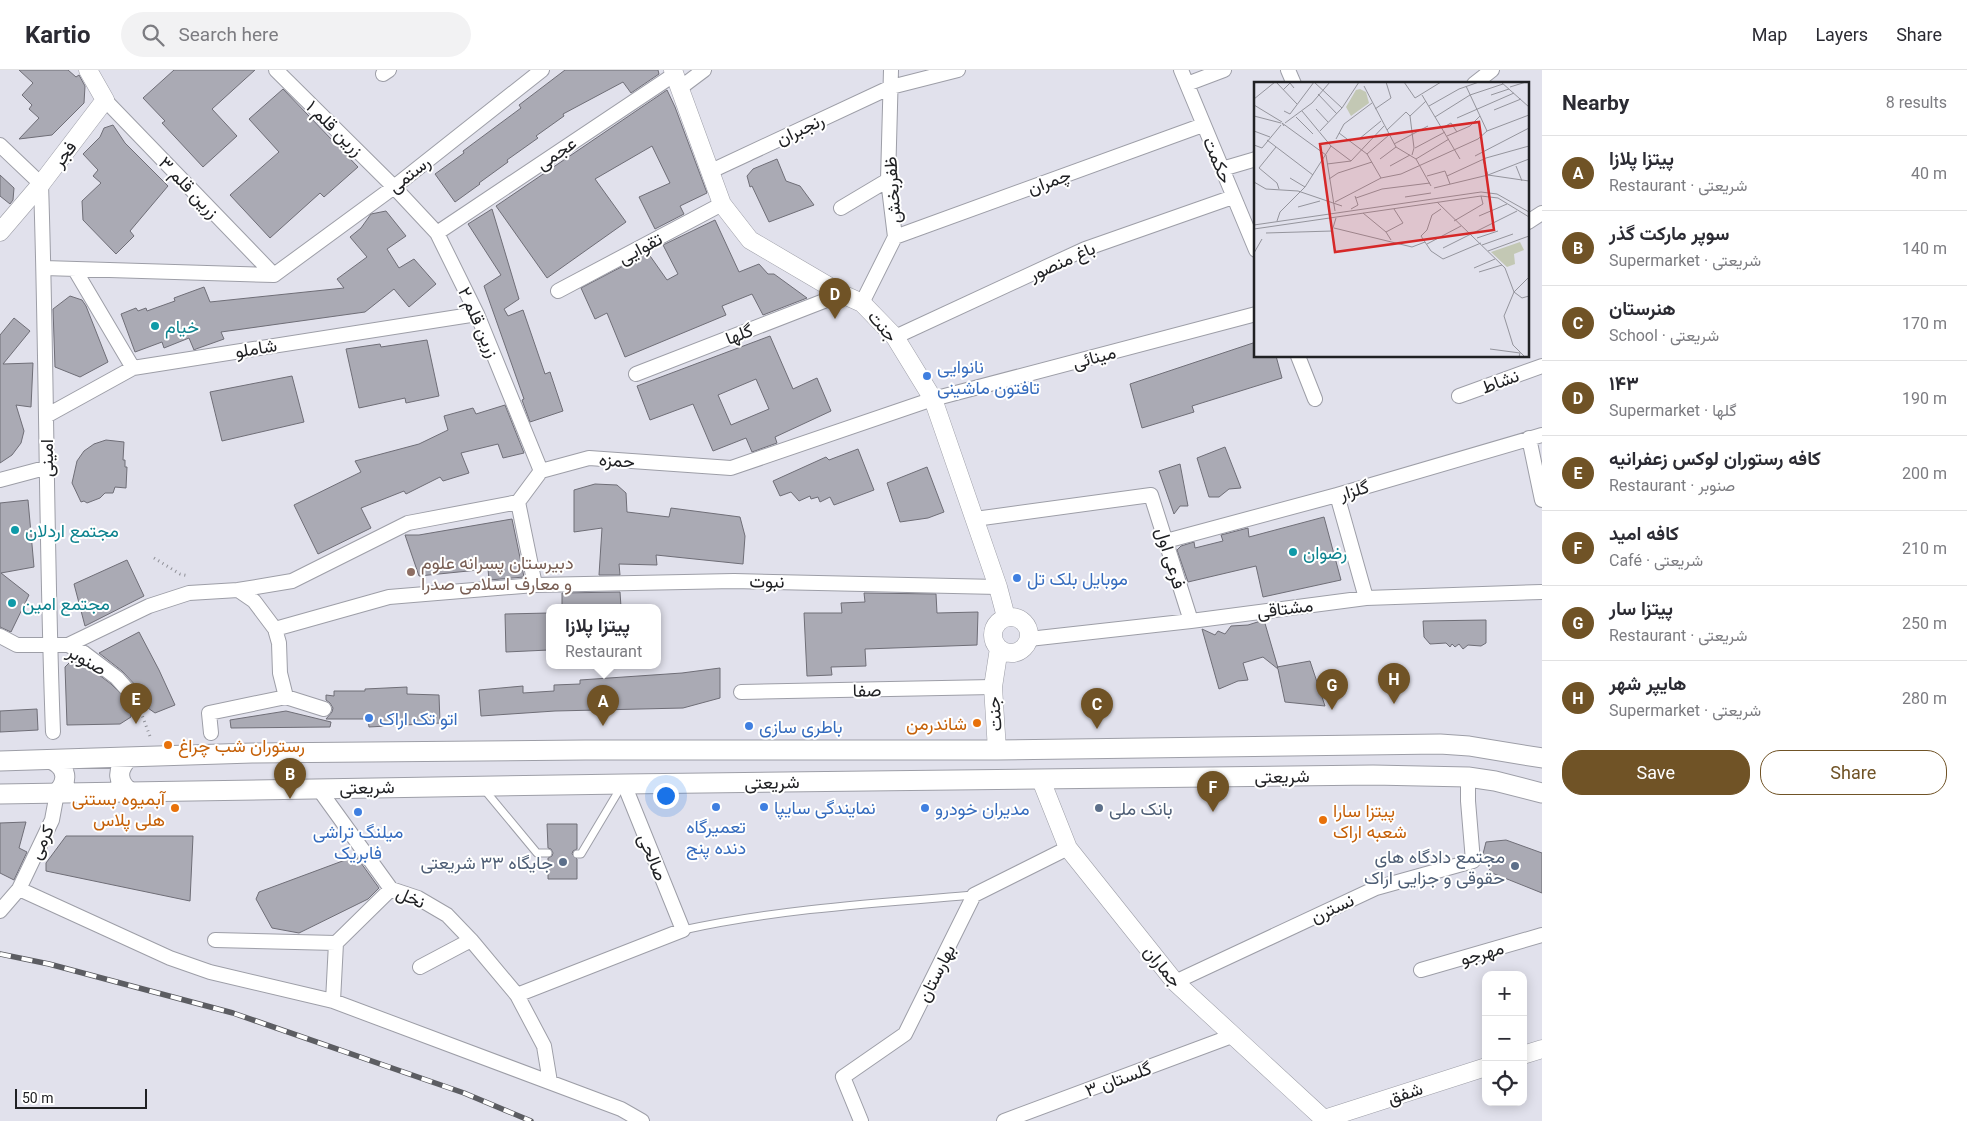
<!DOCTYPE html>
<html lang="en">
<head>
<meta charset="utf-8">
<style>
	:root { --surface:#fff; --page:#f2f2f3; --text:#2b2b33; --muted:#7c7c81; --line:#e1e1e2; --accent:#705326 }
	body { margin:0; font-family:Roboto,Vazirmatn,sans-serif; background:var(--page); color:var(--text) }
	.controls { position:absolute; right:15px; bottom:15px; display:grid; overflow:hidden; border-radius:10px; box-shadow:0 2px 12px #0003 }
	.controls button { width:45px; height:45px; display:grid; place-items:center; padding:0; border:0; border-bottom:1px solid var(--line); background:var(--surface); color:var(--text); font:25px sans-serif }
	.scale { position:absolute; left:15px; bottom:12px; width:132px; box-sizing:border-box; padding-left:5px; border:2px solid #202124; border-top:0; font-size:14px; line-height:18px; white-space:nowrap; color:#202124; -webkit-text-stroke:4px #fff; paint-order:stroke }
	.you { position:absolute; left:665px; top:725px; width:18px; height:18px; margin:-12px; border:4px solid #fff; border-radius:50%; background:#1a73e8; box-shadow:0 0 0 8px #1a73e833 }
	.badge { display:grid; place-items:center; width:32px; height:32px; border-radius:50%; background:var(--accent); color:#fff; font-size:16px; font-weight:700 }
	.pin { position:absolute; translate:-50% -41px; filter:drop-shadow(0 1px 2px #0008) }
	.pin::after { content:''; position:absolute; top:26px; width:18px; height:15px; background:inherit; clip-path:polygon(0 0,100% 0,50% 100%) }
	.popup { position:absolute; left:546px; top:534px; width:115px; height:65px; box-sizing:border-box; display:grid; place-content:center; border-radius:10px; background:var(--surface); filter:drop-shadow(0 1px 4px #0005); font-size:16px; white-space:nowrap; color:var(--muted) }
	.popup b { font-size:19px; color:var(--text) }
	.popup::after { content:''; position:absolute; left:50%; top:100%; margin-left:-10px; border:10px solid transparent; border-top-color:var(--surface) }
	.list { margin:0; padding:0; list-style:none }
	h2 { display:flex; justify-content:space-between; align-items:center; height:65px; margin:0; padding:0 20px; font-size:21px }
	h2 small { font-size:16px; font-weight:400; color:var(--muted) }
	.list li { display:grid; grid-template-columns:32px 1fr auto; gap:15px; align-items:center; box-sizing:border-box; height:75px; padding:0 20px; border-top:1px solid var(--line) }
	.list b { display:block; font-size:19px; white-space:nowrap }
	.list p { margin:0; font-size:16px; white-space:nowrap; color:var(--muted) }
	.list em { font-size:16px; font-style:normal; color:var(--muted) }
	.actions { display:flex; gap:10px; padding:15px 20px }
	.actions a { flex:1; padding:11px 0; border:1px solid var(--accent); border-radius:20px; text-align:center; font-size:18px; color:var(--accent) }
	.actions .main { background:var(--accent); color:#fff }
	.icon { flex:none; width:28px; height:28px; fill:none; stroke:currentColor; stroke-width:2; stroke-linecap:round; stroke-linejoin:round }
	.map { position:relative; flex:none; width:1542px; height:1051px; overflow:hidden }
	header { display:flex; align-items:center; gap:30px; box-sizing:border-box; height:70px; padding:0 25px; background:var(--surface); border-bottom:1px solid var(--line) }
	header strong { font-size:24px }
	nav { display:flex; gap:28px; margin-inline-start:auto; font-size:18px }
	.search { width:350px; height:45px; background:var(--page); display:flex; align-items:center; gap:12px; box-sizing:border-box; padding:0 18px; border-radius:28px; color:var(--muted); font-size:19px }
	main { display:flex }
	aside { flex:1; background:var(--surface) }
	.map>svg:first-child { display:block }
</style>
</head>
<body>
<header>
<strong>Kartio</strong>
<div class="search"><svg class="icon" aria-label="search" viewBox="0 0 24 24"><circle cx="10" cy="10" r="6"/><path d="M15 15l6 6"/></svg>Search here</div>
<nav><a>Map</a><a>Layers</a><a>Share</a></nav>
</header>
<main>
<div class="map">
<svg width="1542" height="1051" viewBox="0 0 1542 1051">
	<rect width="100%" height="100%" fill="#e1e1ec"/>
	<path fill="#aaaab4" stroke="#6f6e77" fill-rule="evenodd" d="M19,0h49l8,7 3,-2 6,11 -1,17 -32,32 -33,4 20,-21 -10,-9 3,-4 -10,-10 11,-12z
		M174,0h81l-43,39 25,27 -34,31 -41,-44 3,-2 -22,-23z
		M565,0h93l1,4 -28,19 -8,-11 -60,32 1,2 -28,20 2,2 -31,22 1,2 -29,21 1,1 -25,18 -20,-28 29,-21 -1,-2 58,-43 -2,-3z
		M283,19l75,78 -34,30 -4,-4 -50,45 -40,-43 49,-43 -30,-33z
		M667,20l8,17 32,86 -27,13 4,8 -29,15 -16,-32 31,-14 -18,-37 -57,33 31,43 -79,56 -51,-72z
		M113,55l12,18 43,43 -38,45 4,5 -18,18 -33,-34 -1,-19 19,-18 -8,-7 5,-6 -15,-16 17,-17 4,-9z
		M777,89l9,22 14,5 14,19 -45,17 -17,-36 -2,1 -3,-11 6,-7z
		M0,105l14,13 -1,12 -3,4 -10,-8z
		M492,139l27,90 -15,10 4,7 15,-6 22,64 5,-2 13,39 -33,11 -8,-22 2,-1 -40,-113 17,-11 -33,-51z
		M386,141l20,25 -19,13 12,19 15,-9 22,25 -27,23 -15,-18 -29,23 -144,20 3,7 -28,10 -2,1 -5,-12 -25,10 -2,-6 -27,10 -14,-38 15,-6 2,3 8,-3 1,3 28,-10 -1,-3 30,-11 6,15 134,-14 -7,-9 30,-22 -17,-20 11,-9 10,-14z
		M715,150l24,52 20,-8 9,10h6l33,24 -44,17 -11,-21 -30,12 4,9 -101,42 -18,-44 -12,6 -14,-31 67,-35 19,27 11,-6 -15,-29z
		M70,226l12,4 4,6 22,56 -28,15 -25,-10 -2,-58z
		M14,248l16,13 -27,33 30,-1 -2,44 -15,-2 8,26 -3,12 -9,12 -12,8v-128z
		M770,266l23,53 24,-11 14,33 -56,26 2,6 -25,9 -6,-14 -33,13 -20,-47 -43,16 -13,-34zM756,309l13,30 -38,16 -13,-30z
		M427,270l12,56 -33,7 -1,-5 -46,10 -13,-59 34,-5 1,3z
		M1256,272v14h20l6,22 -90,28 2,6 -52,16 -12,-44z
		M292,306l12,46 -82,19 -12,-49z
		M505,335l19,48 -21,5 -5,-14 -37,9 8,20 -26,8 -3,-4 -34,17 -2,-3 -43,17 10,20 -53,26 -24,-49 67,-33 -6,-11 64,-17 29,-14 -4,-14 29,-8 3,6z
		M106,370l18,2 -1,18h2v7h2l-1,21 -11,-1 -2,6h-8l-5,5 -13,5 -3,-2 -3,1 -9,-19 5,-22 7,-10 10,-7z
		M1225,377l16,41 -12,1 -10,8h-10l-12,-39z
		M858,379l16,41 -40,15 -4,-8 -10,5 -2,-5 -7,2 -1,-3 -11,5 -8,-9 -11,4 -7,-15 53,-24 3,3z
		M1180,394l8,42h-8l-6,8 -15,-43z
		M927,397l17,45 -16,6 -28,4 -13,-39z
		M595,414l22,1 9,8 1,19 42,5 2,-9 69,9 5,19 -2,28 -87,-9 1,10 -38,-1 1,11h-21l3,-47 -28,4v-42z
		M28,430l6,67 -33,6 28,22 -18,37 -11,-5v-124z
		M1324,447l17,63 -78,17 -7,-31 -68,16 -11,-32 4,-4 13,-4 1,6 28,-7 -2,-6 27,-7 1,9z
		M512,449l12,58 -35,3 -1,-11 -69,7 -14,-41h14z
		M127,490l17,36 -59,30 -11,-42z
		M620,522l1,15h-59v-14z
		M864,523l72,1 1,19 41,-1 -1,33 -112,4 1,17 -35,1 1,8 -25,1 -3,-63h38l-1,-10 24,-1z
		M549,543v37l-43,2 -1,-38z
		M1264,550l14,48 -1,-1 33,-6 15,45 -40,-4 -7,-33 -15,-12 -20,6 5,17 -10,1 -19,8 -17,-60 13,6 3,-4 7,3 6,-8 17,-1z
		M1486,550v23l-5,3 -13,-1 -5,4 -4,-5 -4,3 -3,-3 -2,3 -4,-4 -16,1 -6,-7 -1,-16z
		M139,562l20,38 16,35 -20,8 -17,-12 3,-7 -2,-5 -17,-18 -23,-18z
		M72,590l10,2 29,22 19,19 1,14 -11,7 -53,1 -2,-58z
		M720,598v30l-37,10 -128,3 -74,5 -2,-26 44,-4v7l31,-2v-6l26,-1v-4l102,-7z
		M407,617v7l32,1 1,28 -71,4 -1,-8h-42l6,-7 1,-4 -3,-5 -4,-3v-5l8,1v-5h31v-2z
		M37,639l1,21 -38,2v-21z
		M286,641l45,11 -1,5 -99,1 -1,-8z
		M26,752l-7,26 8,4 -13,28 -14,-7v-50z
		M547,754h30v25l-4,2 -1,3 5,5v20h-29v-21l4,-2 1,-3 -2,-4 -3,-1z
		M66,766h127l-3,65 -144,-30v-8z
		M1506,770l36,13v40l-50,-20 -10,-15 4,-16z
		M356,786l23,32 -11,11 -69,34 -27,-5 -16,-29 3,-7z"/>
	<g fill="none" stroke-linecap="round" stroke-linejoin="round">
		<g stroke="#9d9ea7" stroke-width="9">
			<path id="service" d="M483,718l54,65h11
				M577,784h4l40,-67
				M683,860c95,-21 194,-27 291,-35"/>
		</g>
		<g stroke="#9d9ea7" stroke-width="16">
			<path id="minor" d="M276,0l118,117 43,46 40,81 64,157
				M1181,0l75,180
				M1288,0l6,14
				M383,4l6,-4
				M1187,14l37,-14
				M1474,14l18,-14
				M680,18l24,-18
				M105,30l169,175
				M0,75l41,39c6,183 5,365 12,548
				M1222,99l34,-10
				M709,102l182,-85 67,-17
				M841,138l47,-28
				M1528,152l14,-9
				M437,163l238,-159
				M895,167l308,-112
				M44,198l230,7
				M75,200l58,98
				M274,205l120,-88 148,-117
				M558,221l164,-87
				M862,233l33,-66 -7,-57 3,-110
				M895,267l190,-88 148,-52
				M1298,286l17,43
				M636,304l206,-80
				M1459,326l83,-30
				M46,346l87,-48 344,-54
				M1529,368l13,62
				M0,410l45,-12
				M1337,425l29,103
				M518,432l17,83
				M975,449l176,-24 40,126
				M1166,471l171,-46 205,-60
				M275,559l114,-32 146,-12 199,-4 264,6
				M0,566l17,9h51l16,8 33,25 15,17
				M1029,569l162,-18 175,-23 176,-6
				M68,575l81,-39 40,-13 49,-3 54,-9 116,-58 110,-21 23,-31 48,-13 142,10 202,-69 323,-85
				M741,622l252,-5
				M286,627l38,12
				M211,663l-2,-20 77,-16 -6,-24 -1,-30 -4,-14 -21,-28 -16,-11
				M318,718l73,101 27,9 29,17 24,25 46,55 27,51 6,36
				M19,819l151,69 40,14 123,29 288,108 21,12
				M0,841l19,-22 33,-69 5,-27
				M215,870l121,3
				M420,897l51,-27
				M1421,900l121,-35
				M1175,912l201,-94 97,-27 -5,-60v-24
				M517,925l166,-65 -59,-146
				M333,931l3,-58 55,-54
				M861,1051l-18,-44 62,-43 69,-139 94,-47
				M1004,1051l228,-85"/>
		</g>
		<g stroke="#9d9ea7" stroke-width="19">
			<path id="tertiary" d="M673,0l49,134 28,36 92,54 20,9 33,34 38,62 65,188 8,30
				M0,162l41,-48 64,-84 -17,-30
				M993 565a18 18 0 1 1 36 0a18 18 0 1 1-36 0Z
				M997,680l-4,-63 6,-39
				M1041,710l27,68 107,134 151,139
				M1523,985l19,-6
				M1324,1049l162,-52"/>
		</g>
		<g stroke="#9d9ea7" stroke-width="21">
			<path id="secondary" d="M128,688c-12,12 -11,25 3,35
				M52,690c15,7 17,21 5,33
				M0,691l252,-8 333,-3h412l443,-6 29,2 73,12
				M0,724l624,-10 749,-9 95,2 27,4 47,12"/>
		</g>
		<path stroke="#8f9097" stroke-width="3" stroke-dasharray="1 4" stroke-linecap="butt" d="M154,488l26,16 9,2
			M139,637l12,32"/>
		<use href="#service" stroke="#fff" stroke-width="7"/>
		<use href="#minor" stroke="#fff" stroke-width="14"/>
		<use href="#tertiary" stroke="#fff" stroke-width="18"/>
		<use href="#secondary" stroke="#fff" stroke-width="19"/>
		<g stroke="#5c5d62" stroke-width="5.5">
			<path id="rail" d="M0,884l49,10 184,49 231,80 67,28"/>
		</g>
		<use href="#rail" stroke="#fff" stroke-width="4" stroke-dasharray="11" stroke-linecap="butt"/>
	</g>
	<g fill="#0f9aa8" stroke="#fff" stroke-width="2">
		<circle cx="155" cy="256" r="5"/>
		<circle cx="15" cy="460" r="5"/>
		<circle cx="1293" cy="482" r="5"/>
		<circle cx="12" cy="533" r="5"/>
	</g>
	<g fill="#3f7fe0" stroke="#fff" stroke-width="2">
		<circle cx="927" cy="306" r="5"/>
		<circle cx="1017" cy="508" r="5"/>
		<circle cx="369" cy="648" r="5"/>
		<circle cx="749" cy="656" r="5"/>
		<circle cx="716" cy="737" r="5"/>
		<circle cx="764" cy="737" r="5"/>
		<circle cx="925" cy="738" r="5"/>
		<circle cx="358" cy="742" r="5"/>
	</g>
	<circle fill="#8d6e63" stroke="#fff" stroke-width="2" cx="411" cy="502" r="5"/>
	<g fill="#e8710a" stroke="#fff" stroke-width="2">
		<circle cx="977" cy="653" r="5"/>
		<circle cx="168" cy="675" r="5"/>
		<circle cx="175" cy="738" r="5"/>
		<circle cx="1323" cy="750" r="5"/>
	</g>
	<g fill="#5c6f8a" stroke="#fff" stroke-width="2">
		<circle cx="1099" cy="738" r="5"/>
		<circle cx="563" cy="792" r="5"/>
		<circle cx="1515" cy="796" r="5"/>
	</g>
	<g text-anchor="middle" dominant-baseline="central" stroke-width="4" stroke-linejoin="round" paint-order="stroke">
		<g font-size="18" fill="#202124" stroke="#fff">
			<text transform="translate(335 58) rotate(44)">زرین قلم ۱</text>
			<text transform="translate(800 59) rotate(-25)">رنجبران</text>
			<text transform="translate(556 83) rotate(-34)">عجمی</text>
			<text transform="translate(64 84) rotate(-53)">فجر</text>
			<text transform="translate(1218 90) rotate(67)">حکمت</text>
			<text transform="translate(409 104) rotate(-38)">رستمی</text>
			<text transform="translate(1049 111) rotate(-20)">چمران</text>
			<text transform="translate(189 117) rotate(46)">زرین قلم ۳</text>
			<text transform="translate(892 120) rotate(-94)">ظفربخش</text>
			<text transform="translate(640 178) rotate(-28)">تقوایی</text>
			<text transform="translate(1062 191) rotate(-24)">باغ منصور</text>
			<text transform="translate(479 252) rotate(66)">زرین قلم ۲</text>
			<text transform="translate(883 256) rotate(49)">جنت</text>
			<text transform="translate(739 264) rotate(-21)">گلها</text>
			<text transform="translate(256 278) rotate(-9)">شاملو</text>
			<text transform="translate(1094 287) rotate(-15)">مینائی</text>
			<text transform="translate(1500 311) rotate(-20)">نشاط</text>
			<text transform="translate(46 388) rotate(-90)">امینی</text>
			<text transform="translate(617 390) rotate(4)">حمزه</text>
			<text transform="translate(1354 420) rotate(-16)">گلزار</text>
			<text transform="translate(1171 488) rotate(73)">فرعی اول</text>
			<text transform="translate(767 511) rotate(1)">نبوت</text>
			<text transform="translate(1285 538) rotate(-7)">مشتاقی</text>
			<text transform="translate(87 590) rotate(30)">صنوبر</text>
			<text transform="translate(867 620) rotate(-1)">صفا</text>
			<text transform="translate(994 644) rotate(-94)">جنت</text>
			<text transform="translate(1282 706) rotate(-1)">شریعتی</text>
			<text transform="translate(772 712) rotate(-1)">شریعتی</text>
			<text transform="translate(367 717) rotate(-1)">شریعتی</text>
			<text transform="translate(41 772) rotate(-65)">کرمی</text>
			<text transform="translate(653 787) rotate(68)">صالحی</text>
			<text transform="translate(411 827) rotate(24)">نخل</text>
			<text transform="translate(1332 838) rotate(-25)">نسترن</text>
			<text transform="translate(1482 883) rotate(-16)">مهرجو</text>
			<text transform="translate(1163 896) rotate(50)">جماران</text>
			<text transform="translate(936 903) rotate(-63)">بهارستان</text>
			<text transform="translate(1118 1009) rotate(-20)">گلستان ۳</text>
			<text transform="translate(1405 1023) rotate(-18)">شفق</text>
		</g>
		<g font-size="18" fill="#0d838f" stroke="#fff" text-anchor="start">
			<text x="165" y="256">خیام</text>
			<text x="25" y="460">مجتمع اردلان</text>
			<text x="1303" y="482">رضوان</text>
			<text x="22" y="533">مجتمع امین</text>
		</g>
		<g font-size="18" fill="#366cbe" stroke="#fff" text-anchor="start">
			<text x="937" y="296">نانوایی<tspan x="937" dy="21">تافتون ماشینی</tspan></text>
			<text x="1027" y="508">موبایل بلک تل</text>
			<text x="379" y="648">اتو تک اراک</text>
			<text x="759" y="656">باطری سازی</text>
			<text x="774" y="737">نمایندگی سایپا</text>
			<text x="935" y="738">مدیران خودرو</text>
			<text x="716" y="756" text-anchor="middle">تعمیرگاه<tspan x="716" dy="21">دنده پنج</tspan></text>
			<text x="358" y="761" text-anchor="middle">میلنگ تراشی<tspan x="358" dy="21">فابریک</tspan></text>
		</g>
		<g font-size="18" fill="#785e54" stroke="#fff" text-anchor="start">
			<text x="421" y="492">دبیرستان پسرانه علوم<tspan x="421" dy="21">و معارف اسلامی صدرا</tspan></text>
		</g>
		<g font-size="18" fill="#c56008" stroke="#fff" text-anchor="end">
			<text x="967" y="653">شاندرمن</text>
			<text x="178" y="675" text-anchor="start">رستوران شب چراغ</text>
			<text x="165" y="728">آبمیوه بستنی<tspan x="165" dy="21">هلی پلاس</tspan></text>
			<text x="1333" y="740" text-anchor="start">پیتزا سارا<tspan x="1333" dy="21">شعبه اراک</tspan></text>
		</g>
		<g font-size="18" fill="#4e5e75" stroke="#fff" text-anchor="end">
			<text x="1109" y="738" text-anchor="start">بانک ملی</text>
			<text x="1505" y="786">مجتمع دادگاه های<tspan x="1505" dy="21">حقوقی و جزایی اراک</tspan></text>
			<text x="553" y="792">جایگاه ۳۳ شریعتی</text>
		</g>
	</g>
	<g transform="translate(1254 12)">
		<rect width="275" height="275" fill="#e1e1ec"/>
		<path d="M106,7l6,3 3,11 -18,13 -5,-9 10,-17zM266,160l4,8 -10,4 1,10 -8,3 -16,-15z" fill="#c3c8b4"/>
		<path fill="none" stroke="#94949c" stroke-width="1" d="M22,0l21,22M60,0l28,26M150,0l11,16 26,-16M247,0l28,25M110,4l32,61 20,12 15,27M212,4l21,45M256,5l16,-5M29,8l7,-7 4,5M64,12l19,20M168,13l38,64M237,13l18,-6M0,17l21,-17M0,23l28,17M175,24l30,-17 20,-7M62,27l12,13M121,27l16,-11 -5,-16M240,28l27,-11M30,29l6,3 24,-32M0,34l27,7M42,35l17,17M181,35l35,-22 33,-11M203,36l57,-25M31,41l27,-20 18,-21M30,44l-2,-3 44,32 9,56M188,46l9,-5 6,9M133,48l19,-18 4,4M0,49l16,6M66,49l22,-23 17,-26M85,51l28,21 14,24M193,54l23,-10 10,-10M82,57l8,-15 28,-21M105,57l22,-18M13,58l46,35M140,62l34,-18M0,63l8,3 19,-23M77,64l20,15M22,65l-17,21 18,15 2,6M161,66l30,-16M113,72l22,-19M158,73l2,-7 -4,-32 16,-15M221,74l54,-28M126,77l16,-12M162,77l33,-20M229,78l5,15 41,-16M97,79l33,-35M73,82l24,-3M136,84l20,-11M262,84l6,15M173,94l18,-5 5,13M193,94l39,-18 43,-12M36,96l15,9M75,97l9,-6 34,-11M0,100l12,7 32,2 44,15M180,106l54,-13 41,6M151,115l26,-4M102,116l26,-9 48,-6M81,120l46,-24 20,-4 77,-35 9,-8 42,-16M183,120l68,66 9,24M44,125l22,-6M97,127l7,-4 -3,-9M187,127l-9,6 -5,15 -6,6 10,15 12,8 38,-16M109,131l23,19 5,8M225,134l28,-12M23,139l3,-9 25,-25 26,-41 -29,-35M200,139l29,-17 -2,-8M0,143l227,-33 16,2 32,18M80,146l78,19 13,-5M0,147l227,-33 17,2 31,19M132,150l17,-9 -9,-14M12,151l66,-2 4,-13M223,156l21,-7M173,162l34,-18M228,163l31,-11M189,166l74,-37M234,169l41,-15M0,171l8,-14M220,186l21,-9M225,190l23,-7M260,210l8,6 7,-2M236,267l30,4 -1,4M271,275l-12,-12 -9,-29 10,-24 15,-15"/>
		<path fill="#d62828" fill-opacity="0.15" stroke="#d62828" stroke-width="2.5" d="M225,40l15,108 -159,22 -15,-108z"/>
		<rect width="275" height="275" fill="none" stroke="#202124" stroke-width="2.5"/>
	</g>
</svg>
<div class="controls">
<button>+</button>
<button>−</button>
<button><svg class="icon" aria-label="locate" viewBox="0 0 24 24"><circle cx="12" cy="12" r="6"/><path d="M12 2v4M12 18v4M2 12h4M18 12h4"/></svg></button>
</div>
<div class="scale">50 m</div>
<div class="you"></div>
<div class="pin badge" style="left:603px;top:656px">A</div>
<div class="popup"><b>پیتزا پلازا</b>Restaurant</div>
<div class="pin badge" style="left:290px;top:729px">B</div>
<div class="pin badge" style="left:1097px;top:659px">C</div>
<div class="pin badge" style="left:835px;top:249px">D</div>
<div class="pin badge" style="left:136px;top:654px">E</div>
<div class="pin badge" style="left:1213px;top:742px">F</div>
<div class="pin badge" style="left:1332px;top:640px">G</div>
<div class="pin badge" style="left:1394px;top:634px">H</div>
</div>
<aside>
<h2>Nearby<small>8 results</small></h2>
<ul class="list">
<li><span class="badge">A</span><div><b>پیتزا پلازا</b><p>Restaurant · شریعتی</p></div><em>40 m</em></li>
<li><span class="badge">B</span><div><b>سوپر مارکت گذر</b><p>Supermarket · شریعتی</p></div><em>140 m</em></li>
<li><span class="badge">C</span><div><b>هنرستان</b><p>School · شریعتی</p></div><em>170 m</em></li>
<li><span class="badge">D</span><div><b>۱۴۳</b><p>Supermarket · گلها</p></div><em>190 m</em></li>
<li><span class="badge">E</span><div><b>کافه رستوران لوکس زعفرانیه</b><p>Restaurant · صنوبر</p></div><em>200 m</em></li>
<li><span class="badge">F</span><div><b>کافه امید</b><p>Café · شریعتی</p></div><em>210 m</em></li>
<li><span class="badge">G</span><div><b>پیتزا سار</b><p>Restaurant · شریعتی</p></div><em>250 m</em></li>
<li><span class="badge">H</span><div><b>هایپر شهر</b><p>Supermarket · شریعتی</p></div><em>280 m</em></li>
</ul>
<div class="actions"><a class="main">Save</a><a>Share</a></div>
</aside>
</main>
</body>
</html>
